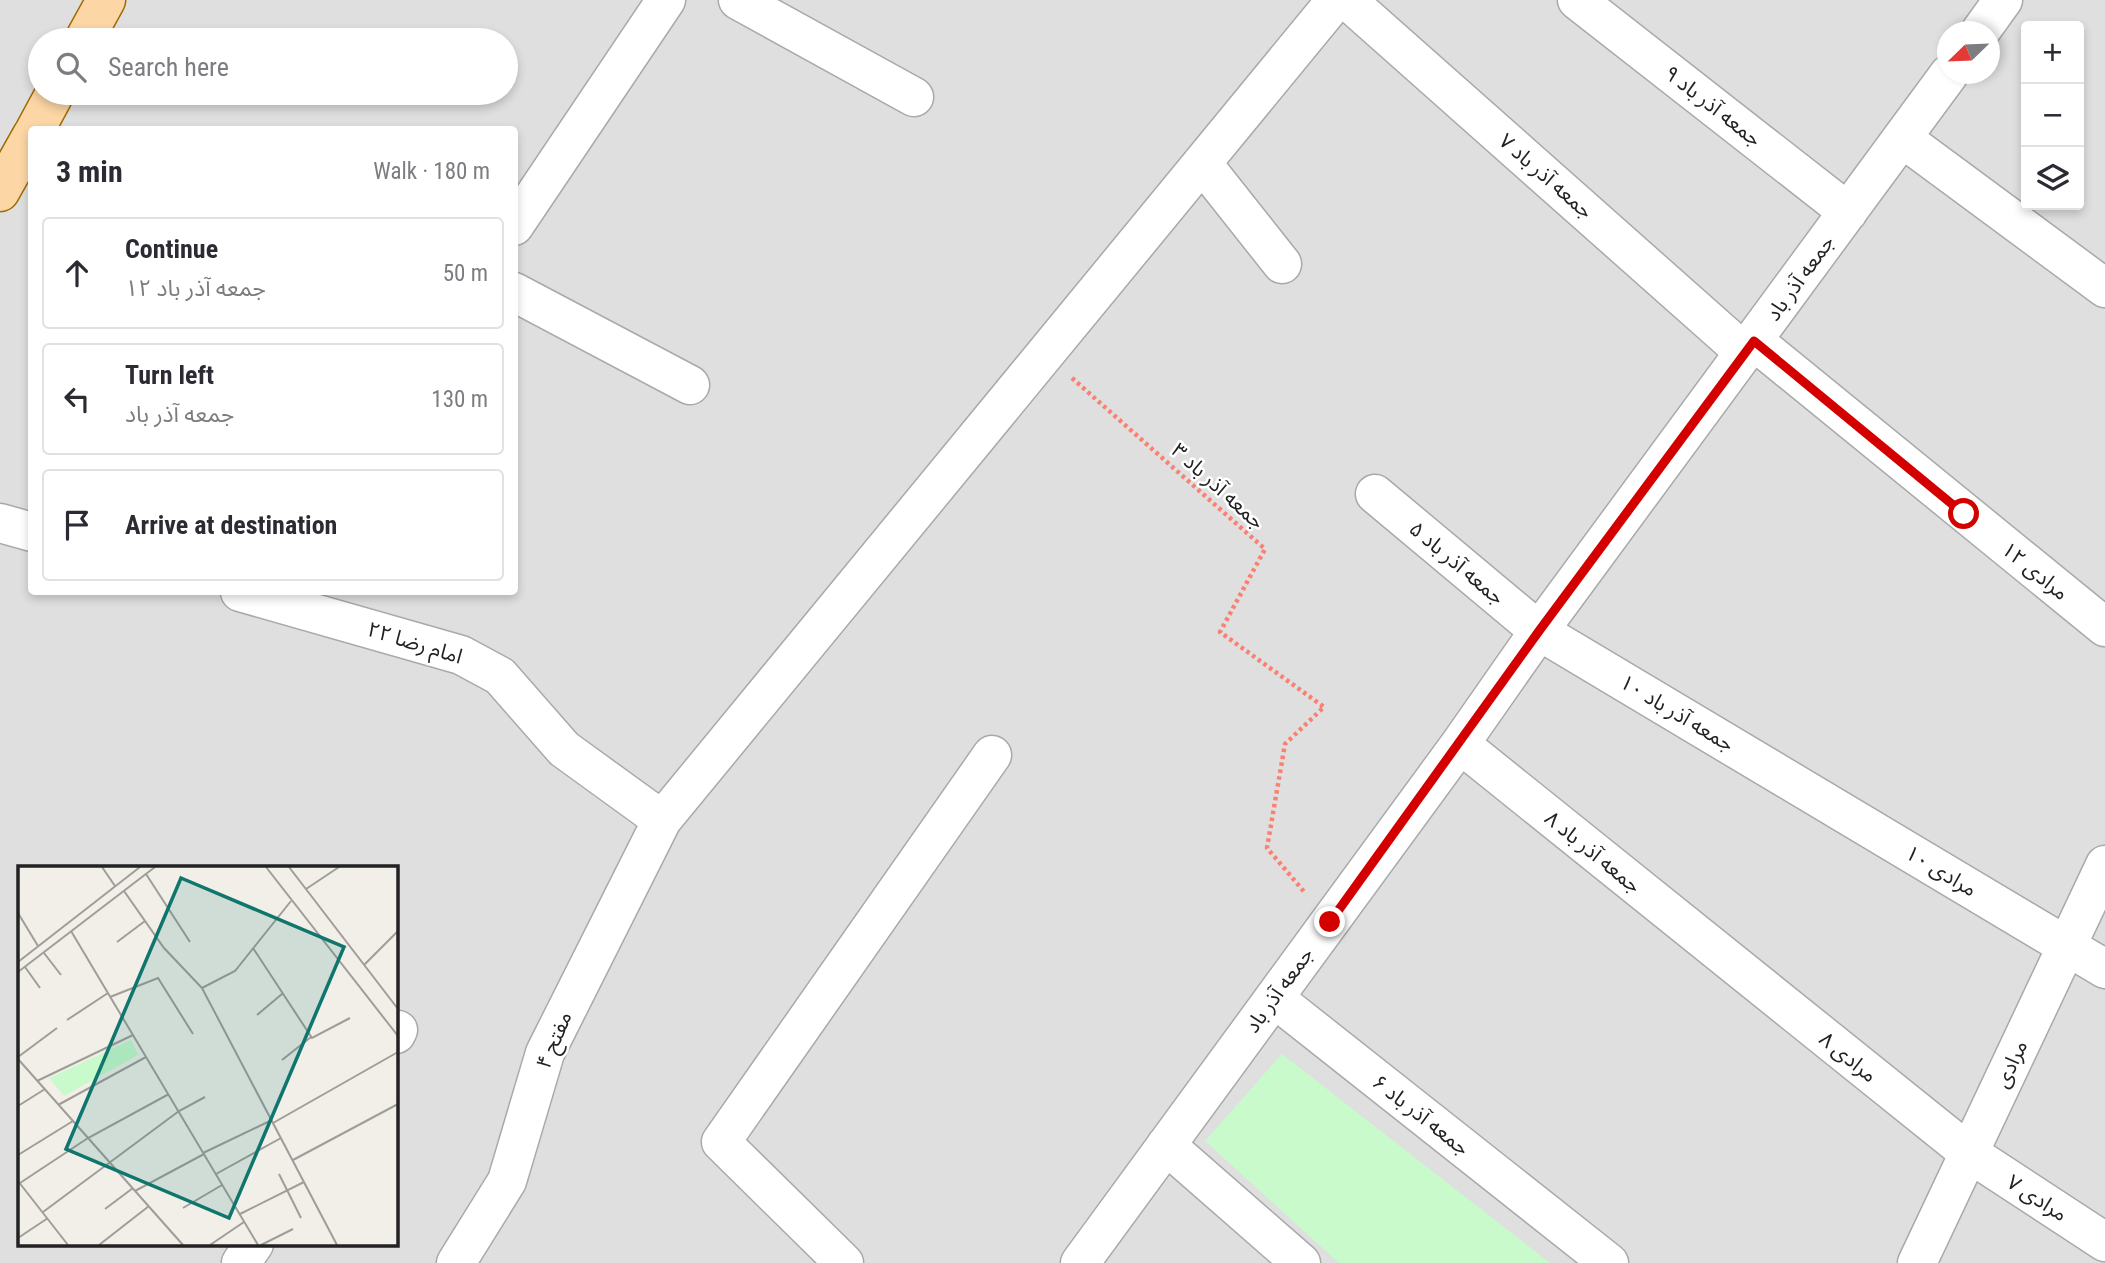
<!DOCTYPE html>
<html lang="en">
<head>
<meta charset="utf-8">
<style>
	:root { --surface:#fff; --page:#f7f7f7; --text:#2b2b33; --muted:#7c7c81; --line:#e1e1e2 }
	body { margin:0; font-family:"Roboto Condensed","Noto Sans Arabic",sans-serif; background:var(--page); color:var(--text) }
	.controls { position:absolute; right:21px; top:21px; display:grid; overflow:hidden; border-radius:7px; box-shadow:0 4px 10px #0003 }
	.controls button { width:63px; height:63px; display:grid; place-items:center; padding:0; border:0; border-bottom:2px solid var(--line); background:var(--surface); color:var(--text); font:35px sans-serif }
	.compass { position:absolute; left:1937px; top:21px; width:63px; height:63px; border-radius:50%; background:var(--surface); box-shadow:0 4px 10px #0003; rotate:247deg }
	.stop { position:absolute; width:21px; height:21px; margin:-16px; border:5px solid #d40000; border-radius:50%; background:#fff }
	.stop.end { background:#d40000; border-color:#fff; box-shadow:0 2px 7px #0008 }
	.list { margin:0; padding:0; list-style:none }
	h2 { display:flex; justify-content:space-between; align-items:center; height:91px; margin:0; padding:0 28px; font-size:30px }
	h2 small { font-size:23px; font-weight:400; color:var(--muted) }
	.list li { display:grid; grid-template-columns:46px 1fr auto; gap:21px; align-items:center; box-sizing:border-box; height:112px; margin:0 14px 14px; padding:0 14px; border:2px solid var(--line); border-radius:7px }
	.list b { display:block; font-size:26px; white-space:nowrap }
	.list p { margin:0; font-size:23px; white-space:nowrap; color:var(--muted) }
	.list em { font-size:23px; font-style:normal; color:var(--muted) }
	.icon { flex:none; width:38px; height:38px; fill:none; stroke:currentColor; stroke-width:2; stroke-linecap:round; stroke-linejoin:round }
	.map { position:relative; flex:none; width:2105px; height:1263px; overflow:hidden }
	.search { position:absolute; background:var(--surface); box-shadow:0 4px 10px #0003; left:28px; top:28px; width:490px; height:77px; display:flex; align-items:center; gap:18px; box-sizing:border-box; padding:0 24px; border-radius:38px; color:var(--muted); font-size:26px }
	.panel { position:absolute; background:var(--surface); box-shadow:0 4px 10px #0003; left:28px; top:126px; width:490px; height:469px; border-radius:7px }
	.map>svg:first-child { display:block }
</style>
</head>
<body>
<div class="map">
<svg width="2105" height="1263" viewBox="0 0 2105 1263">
	<rect width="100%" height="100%" fill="#f2efe9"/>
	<path fill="#e0dfdf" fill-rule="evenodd" d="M0,0h2105v1263h-2105zM2026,26h53v179h-53zM1948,32h42v42h-42zM40,40h466v53h-466zM32,130h482v462h-482zM19,867h377v377h-377z"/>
	<path fill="#c8facc" d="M1282,1054l268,209h-211l-134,-122z"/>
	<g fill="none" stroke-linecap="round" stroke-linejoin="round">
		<g stroke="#a9a9a9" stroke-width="41">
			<path id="street" d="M738,0l176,97
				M1347,0l398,353
				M1577,0l271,212
				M1980,32l23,-32
				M1902,138l203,150
				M1202,163l80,101
				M514,226l152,-226
				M514,292l176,93
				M1754,341l351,286
				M1375,494l164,137 566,338
				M0,523l32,9
				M240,592l221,63 39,21 64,73 98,71
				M1460,744l509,409 136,89
				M1274,998l335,265
				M396,1034l2,-4
				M1166,1145l135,118
				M241,1263l13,-19
				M456,1263l51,-82 38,-128 117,-233 674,-820
				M844,1263l-123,-121 271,-387
				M1080,1263l380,-519 79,-113 410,-557
				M1917,1263l188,-398"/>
		</g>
		<g stroke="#a06b00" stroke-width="41">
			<path id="primary" d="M84,40l22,-40
				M35,130l20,-37
				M0,192l32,-57"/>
		</g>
		<path stroke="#fa8072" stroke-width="4.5" stroke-dasharray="3.5 3.5" stroke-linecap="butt" d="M1072,378l193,171 -45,83 104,75 -39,37 -18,104 39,46"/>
		<use href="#street" stroke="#fff" stroke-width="38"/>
		<use href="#primary" stroke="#fcd6a4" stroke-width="38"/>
	</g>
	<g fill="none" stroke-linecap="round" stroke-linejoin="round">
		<path stroke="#d40000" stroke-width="9" d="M1330,922l209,-291 215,-290 210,173"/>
	</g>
	<g text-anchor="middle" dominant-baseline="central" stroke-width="5" stroke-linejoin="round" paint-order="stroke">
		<g font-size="21" fill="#222" stroke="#fff">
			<text transform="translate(1713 106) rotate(38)">جمعه آذر باد ۹</text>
			<text transform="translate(1546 176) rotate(41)">جمعه آذر باد ۷</text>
			<text transform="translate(1800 278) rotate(-54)">جمعه آذر باد</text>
			<text transform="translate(1218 486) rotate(42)">جمعه آذر باد ۳</text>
			<text transform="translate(1457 563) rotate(40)">جمعه آذر باد ۵</text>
			<text transform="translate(2035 571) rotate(39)">مرادی ۱۲</text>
			<text transform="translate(415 643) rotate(17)">امام رضا ۲۲</text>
			<text transform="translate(1677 713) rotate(31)">جمعه آذر باد ۱۰</text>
			<text transform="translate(1593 852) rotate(39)">جمعه آذر باد ۸</text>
			<text transform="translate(1941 871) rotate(31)">مرادی ۱۰</text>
			<text transform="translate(1279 990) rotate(-54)">جمعه آذر باد</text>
			<text transform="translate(554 1040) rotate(-67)">مفتح ۴</text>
			<text transform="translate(1848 1057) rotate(39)">مرادی ۸</text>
			<text transform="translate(2011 1064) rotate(-65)">مرادی</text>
			<text transform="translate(1421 1115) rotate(38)">جمعه آذر باد ۶</text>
			<text transform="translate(2037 1198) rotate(33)">مرادی ۷</text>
		</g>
	</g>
	<g transform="translate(18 866)">
		<rect width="380" height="380" fill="#f2efe9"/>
		<path d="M113,174l7,15 -74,41 -15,-18z" fill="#c8facc"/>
		<path fill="none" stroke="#9f9d99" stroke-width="2" d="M84,1l13,19M248,1l132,169M271,1l109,142M128,8l44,68M288,23l33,-22M106,25l40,57 38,40 135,257M0,47l20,33M53,65l187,314M99,76l28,-21M235,82l59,90 38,-20M26,87l17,22M0,96l122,-95M346,99l34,-34M7,101l15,21M0,106l137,-105M184,122l33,-17 56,-70M92,131l48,-19 35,56M239,149l25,-21M49,154l41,-27M0,191l39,-29M0,193l165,186M264,194l29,-23M19,215l96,-46M40,239l88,-48M0,240l27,-17M255,257l125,-71M185,287l69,-33M0,289l55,-34M275,294l105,-56M198,308l65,-36M261,308l22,44M0,315l50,64M2,317l68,-45 81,-44M117,325l69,-37M165,342l39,-23M87,343l28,-21M25,346l136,-101 26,-14M222,348l64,-32M0,372l30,-20M81,379l50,-39M192,379l34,-23M243,379l32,-16"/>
		<path fill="#0f766e" fill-opacity="0.15" stroke="#0f766e" stroke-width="3.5" d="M163,12l163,69 -115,271 -163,-69z"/>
		<rect width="380" height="380" fill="none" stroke="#222" stroke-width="3.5"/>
	</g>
</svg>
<div class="controls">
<button>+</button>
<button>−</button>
<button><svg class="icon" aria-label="layers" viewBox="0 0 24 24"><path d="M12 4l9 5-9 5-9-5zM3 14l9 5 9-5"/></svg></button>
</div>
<svg class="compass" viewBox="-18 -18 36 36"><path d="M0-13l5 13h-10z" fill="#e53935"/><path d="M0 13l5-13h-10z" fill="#7c7c81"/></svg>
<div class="stop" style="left:1964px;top:514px"></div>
<div class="stop end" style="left:1330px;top:922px"></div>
<div class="search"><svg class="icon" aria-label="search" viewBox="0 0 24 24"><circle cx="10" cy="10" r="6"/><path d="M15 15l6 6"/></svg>Search here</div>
<section class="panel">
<h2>3 min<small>Walk · 180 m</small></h2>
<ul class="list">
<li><svg class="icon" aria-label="ahead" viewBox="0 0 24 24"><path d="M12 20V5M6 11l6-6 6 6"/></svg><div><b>Continue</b><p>جمعه آذر باد ۱۲</p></div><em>50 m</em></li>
<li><svg class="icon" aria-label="left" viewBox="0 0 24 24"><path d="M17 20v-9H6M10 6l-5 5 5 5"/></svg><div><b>Turn left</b><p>جمعه آذر باد</p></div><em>130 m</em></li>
<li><svg class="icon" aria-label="arrive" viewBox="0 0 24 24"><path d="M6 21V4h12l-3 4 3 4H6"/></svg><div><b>Arrive at destination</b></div></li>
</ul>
</section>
</div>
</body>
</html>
